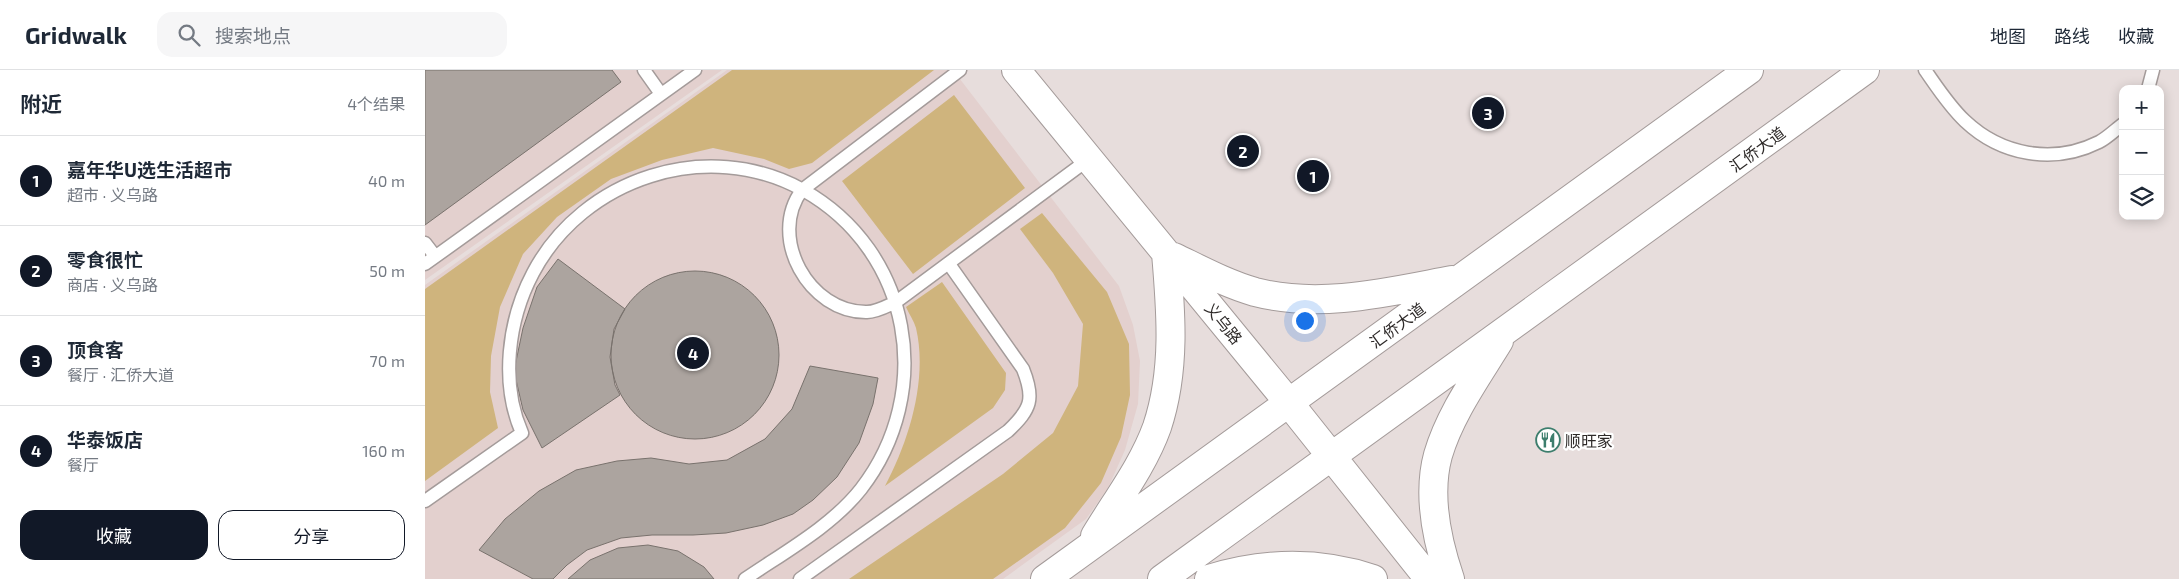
<!DOCTYPE html>
<html lang="zh">
<head>
<meta charset="utf-8">
<style>
	:root { --surface:#fff; --page:#f6f6f7; --text:#1f2937; --muted:#747a83; --line:#e0e1e3; --accent:#111827 }
	body { margin:0; font-family:"Exo 2","Noto Sans SC",sans-serif; background:var(--page); color:var(--text) }
	.controls { position:absolute; right:15px; top:15px; display:grid; overflow:hidden; border-radius:10px; box-shadow:0 2px 12px #0003 }
	.controls button { width:45px; height:45px; display:grid; place-items:center; padding:0; border:0; border-bottom:1px solid var(--line); background:var(--surface); color:var(--text); font:25px sans-serif }
	.you { position:absolute; left:879px; top:250px; width:18px; height:18px; margin:-12px; border:4px solid #fff; border-radius:50%; background:#1a73e8; box-shadow:0 0 0 8px #1a73e833 }
	.badge { display:grid; place-items:center; width:32px; height:32px; border-radius:50%; background:var(--accent); color:#fff; font-size:16px; font-weight:700 }
	.pin { position:absolute; translate:-50% -50%; border:2px solid #fff; box-shadow:0 1px 5px #0006 }
	.list { margin:0; padding:0; list-style:none }
	h2 { display:flex; justify-content:space-between; align-items:center; height:65px; margin:0; padding:0 20px; font-size:21px }
	h2 small { font-size:16px; font-weight:400; color:var(--muted) }
	.list li { display:grid; grid-template-columns:32px 1fr auto; gap:15px; align-items:center; box-sizing:border-box; height:90px; padding:0 20px; border-top:1px solid var(--line) }
	.list b { display:block; font-size:19px; white-space:nowrap }
	.list p { margin:0; font-size:16px; white-space:nowrap; color:var(--muted) }
	.list em { font-size:16px; font-style:normal; color:var(--muted) }
	.actions { display:flex; gap:10px; padding:15px 20px }
	.actions a { flex:1; padding:11px 0; border:1px solid var(--accent); border-radius:15px; text-align:center; font-size:18px; color:var(--accent) }
	.actions .main { background:var(--accent); color:#fff }
	.icon { flex:none; width:28px; height:28px; fill:none; stroke:currentColor; stroke-width:2; stroke-linecap:round; stroke-linejoin:round }
	.map { position:relative; flex:none; width:1754px; height:509px; overflow:hidden }
	header { display:flex; align-items:center; gap:30px; box-sizing:border-box; height:70px; padding:0 25px; background:var(--surface); border-bottom:1px solid var(--line) }
	header strong { font-size:24px }
	nav { display:flex; gap:28px; margin-inline-start:auto; font-size:18px }
	.search { width:350px; height:45px; background:var(--page); display:flex; align-items:center; gap:12px; box-sizing:border-box; padding:0 18px; border-radius:15px; color:var(--muted); font-size:19px }
	main { display:flex }
	aside { flex:1; background:var(--surface) }
	.map>svg:first-child { display:block }
</style>
</head>
<body>
<header>
<strong>Gridwalk</strong>
<div class="search"><svg class="icon" aria-label="search" viewBox="0 0 24 24"><circle cx="10" cy="10" r="6"/><path d="M15 15l6 6"/></svg>搜索地点</div>
<nav><a>地图</a><a>路线</a><a>收藏</a></nav>
</header>
<main>
<aside>
<h2>附近<small>4个结果</small></h2>
<ul class="list">
<li><span class="badge">1</span><div><b>嘉年华U选生活超市</b><p>超市 · 义乌路</p></div><em>40 m</em></li>
<li><span class="badge">2</span><div><b>零食很忙</b><p>商店 · 义乌路</p></div><em>50 m</em></li>
<li><span class="badge">3</span><div><b>顶食客</b><p>餐厅 · 汇侨大道</p></div><em>70 m</em></li>
<li><span class="badge">4</span><div><b>华泰饭店</b><p>餐厅</p></div><em>160 m</em></li>
</ul>
<div class="actions"><a class="main">收藏</a><a>分享</a></div>
</aside>
<div class="map">
<svg width="1754" height="509" viewBox="0 0 1754 509">
	<rect width="100%" height="100%" fill="#e7dddc"/>
	<path fill="#e3d0ce" d="M0,0h297l-297,210z
		M302,0h226l166,216 14,39 7,36 -2,43 -13,46 -17,38 -22,31 -83,60h-578v-294z"/>
	<path fill="#cfb47d" d="M307,0h202l-122,93 -23,6 -25,-10 -51,-11 -51,12 -51,19 -54,38 -34,37 -23,53 -9,49 -1,36 8,36 -73,53v-192z
		M529,25l71,93 -112,86 -71,-93z
		M617,143l65,79 22,52 1,51 -9,42 -20,46 -36,45 -72,51h-144l154,-105 50,-41 25,-47 5,-62 -30,-51 -33,-44z
		M517,212l64,91 -1,17 -12,18 -108,78c24,-45 43,-107 31,-158 -2,-7 -7,-14 -10,-21z"/>
	<path fill="#aca49f" stroke="#79726d" d="M0,0h187l9,12 -196,143z
		M133,189l67,50 -11,20 -4,28 5,28 5,10 -78,53 -19,-38 -9,-39 9,-43 14,-41z
		M186 285a84 84 0 1 1 168 0a84 84 0 1 1-168 0Z
		M385,296l68,12 -5,26 -14,39 -22,34 -24,23 -20,14 -30,11 -37,8 -33,2h-41l-31,3 -34,12 -20,15 -14,14h-20l-54,-29 26,-31 34,-28 37,-21 41,-9 34,-3 38,6 38,-4 38,-21 27,-30z
		M223,475l30,6 26,16 10,12h-146l22,-19 28,-12z"/>
	<g fill="none" stroke-linecap="round" stroke-linejoin="round">
		<g stroke="#a49b9a" stroke-width="15">
			<path id="lane" d="M219,0l17,24
				M535,0l-158,120c-35,47 7,123 65,122 10,0 20,-6 29,-10l193,-143
				M1500,0c12,17 24,36 40,51 36,34 88,44 134,21 8,-4 16,-12 24,-18
				M1723,19l5,-19
				M0,173l10,13
				M0,194l270,-194
				M0,431l97,-68c-22,-50 -14,-113 11,-160 50,-95 174,-136 270,-83 109,61 133,202 58,299 -29,37 -78,64 -116,90
				M375,509l208,-148c23,-22 27,-32 15,-62l-74,-105"/>
		</g>
		<g stroke="#a49b9a" stroke-width="30">
			<path id="secondary" d="M591,0l273,333 140,176
				M749,187c27,13 53,27 81,35 65,17 133,0 197,-12
				M670,466c21,-35 48,-70 62,-109 19,-57 14,-116 9,-174
				M620,509l704,-509
				M737,509l703,-509
				M784,509c55,-17 110,-18 164,0
				M1025,509c-13,-38 -23,-84 -12,-124 12,-41 39,-78 61,-114"/>
		</g>
		<use href="#lane" stroke="#fff" stroke-width="12"/>
		<use href="#secondary" stroke="#fff" stroke-width="28"/>
	</g>
	<defs>
		<g id="restaurant-ring" transform="scale(1.25)"><circle r="9.5" fill="#fff" stroke="#3d7e6d" stroke-width="1.5"/><path d="M-5-6h1v4h1v-4h1v4h1v-4h1v5L-1.5 .5V6h-2V.5L-5-1ZM5-6V6H3V1.5H1.5Q1.5-4 5-6Z" fill="#3d7e6d"/></g>
	</defs>
	<g fill-rule="evenodd">
		<use href="#restaurant-ring" x="1123" y="370"/>
	</g>
	<g text-anchor="middle" dominant-baseline="central" stroke-width="4.5" stroke-linejoin="round" paint-order="stroke">
		<g font-size="16" fill="#2e2a29" stroke="#fff">
			<text transform="translate(1332 79) rotate(-36)">汇侨大道</text>
			<text transform="translate(799 253) rotate(51)">义乌路</text>
			<text transform="translate(972 255) rotate(-36)">汇侨大道</text>
		</g>
		<g font-size="16" fill="#2e2a29" stroke="#fff" text-anchor="start">
			<text x="1140" y="370">顺旺家</text>
		</g>
	</g>
</svg>
<div class="controls">
<button>+</button>
<button>−</button>
<button><svg class="icon" aria-label="layers" viewBox="0 0 24 24"><path d="M12 4l9 5-9 5-9-5zM3 14l9 5 9-5"/></svg></button>
</div>
<div class="you"></div>
<div class="pin badge" style="left:888px;top:106px">1</div>
<div class="pin badge" style="left:818px;top:81px">2</div>
<div class="pin badge" style="left:1063px;top:43px">3</div>
<div class="pin badge" style="left:268px;top:283px">4</div>
</div>
</main>
</body>
</html>
